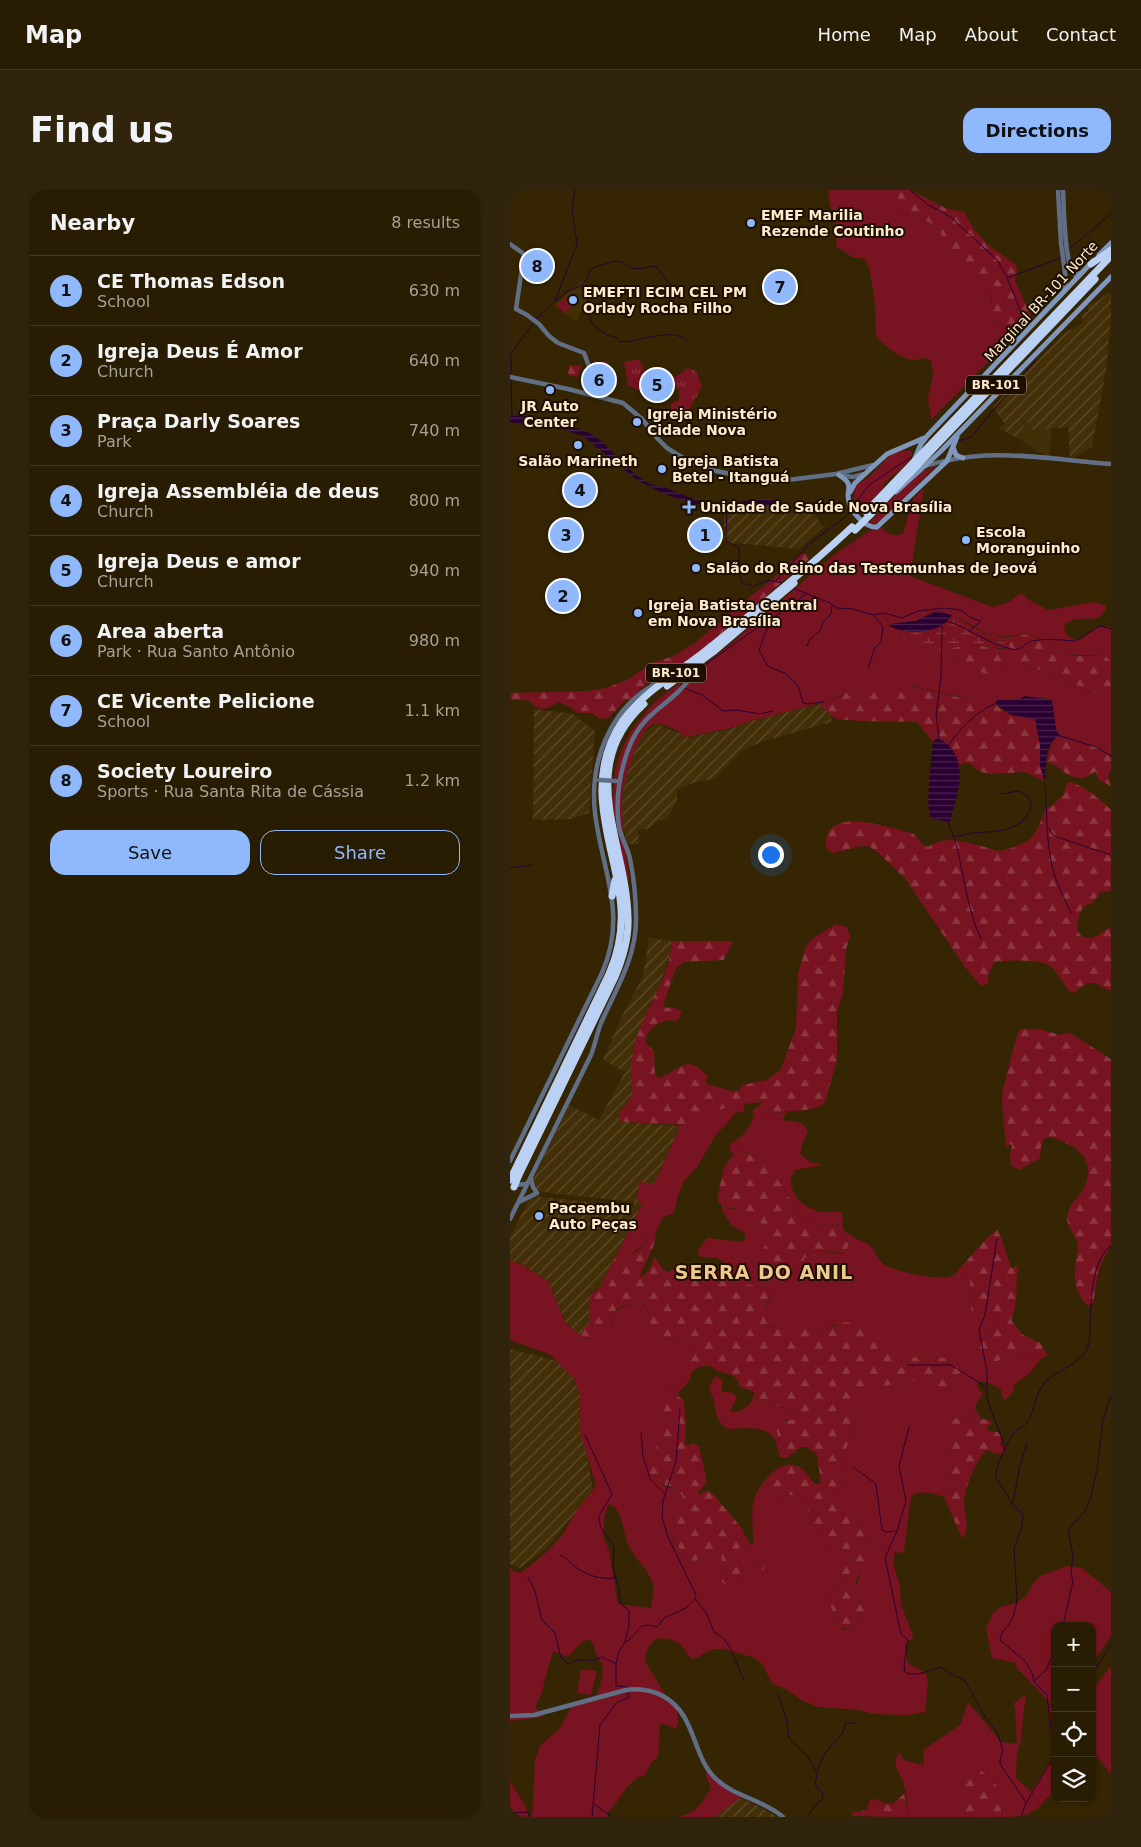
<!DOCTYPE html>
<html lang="en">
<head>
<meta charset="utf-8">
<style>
	:root { --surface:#281c02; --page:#30250c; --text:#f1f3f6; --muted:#a5a199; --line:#443a24; --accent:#8fb8fd }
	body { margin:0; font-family:"DejaVu Sans",sans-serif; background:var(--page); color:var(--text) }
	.controls { position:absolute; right:15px; bottom:15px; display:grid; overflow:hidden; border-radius:10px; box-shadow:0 1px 4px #0004 }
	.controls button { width:45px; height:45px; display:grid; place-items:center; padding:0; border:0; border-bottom:1px solid var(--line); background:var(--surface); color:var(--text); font:25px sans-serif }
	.you { position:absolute; left:260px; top:664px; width:18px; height:18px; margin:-12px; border:4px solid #fff; border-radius:50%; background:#1a73e8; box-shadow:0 0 0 8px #1a73e833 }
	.badge { display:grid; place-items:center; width:32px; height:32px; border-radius:50%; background:var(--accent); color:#111; font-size:16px; font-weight:700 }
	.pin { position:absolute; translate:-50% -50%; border:2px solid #fff; box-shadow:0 1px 5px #0006 }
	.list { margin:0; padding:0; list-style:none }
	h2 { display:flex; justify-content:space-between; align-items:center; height:65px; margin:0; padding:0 20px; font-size:21px }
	h2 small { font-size:16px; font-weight:400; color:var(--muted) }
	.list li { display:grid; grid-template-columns:32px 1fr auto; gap:15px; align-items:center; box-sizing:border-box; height:70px; padding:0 20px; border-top:1px solid var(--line) }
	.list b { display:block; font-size:19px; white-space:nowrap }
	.list p { margin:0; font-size:16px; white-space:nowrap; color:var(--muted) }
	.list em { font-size:16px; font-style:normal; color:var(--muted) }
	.actions { display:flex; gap:10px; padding:15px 20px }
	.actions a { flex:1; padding:11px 0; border:1px solid var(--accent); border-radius:15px; text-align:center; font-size:18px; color:var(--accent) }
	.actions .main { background:var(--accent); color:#111 }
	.icon { flex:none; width:28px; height:28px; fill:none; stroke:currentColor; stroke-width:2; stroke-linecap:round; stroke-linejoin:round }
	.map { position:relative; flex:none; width:601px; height:1627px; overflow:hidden; border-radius:15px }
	header { display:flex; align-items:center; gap:30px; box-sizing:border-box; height:70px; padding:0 25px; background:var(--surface); border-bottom:1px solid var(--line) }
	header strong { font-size:24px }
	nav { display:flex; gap:28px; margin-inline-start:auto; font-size:18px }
	.intro { display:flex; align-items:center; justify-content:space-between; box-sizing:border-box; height:120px; padding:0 30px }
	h1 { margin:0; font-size:35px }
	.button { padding:12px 22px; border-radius:15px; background:var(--accent); color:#111; font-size:18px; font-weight:700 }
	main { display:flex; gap:30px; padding:0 30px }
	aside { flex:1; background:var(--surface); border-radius:15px; box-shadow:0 1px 4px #0004 }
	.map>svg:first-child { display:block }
</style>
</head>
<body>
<header>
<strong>Map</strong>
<nav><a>Home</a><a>Map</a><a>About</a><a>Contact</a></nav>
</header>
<div class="intro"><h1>Find us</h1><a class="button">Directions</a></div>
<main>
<aside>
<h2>Nearby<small>8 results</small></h2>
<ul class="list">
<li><span class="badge">1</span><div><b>CE Thomas Edson</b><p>School</p></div><em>630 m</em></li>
<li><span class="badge">2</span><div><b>Igreja Deus É Amor</b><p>Church</p></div><em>640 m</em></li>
<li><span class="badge">3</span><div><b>Praça Darly Soares</b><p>Park</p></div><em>740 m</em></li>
<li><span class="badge">4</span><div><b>Igreja Assembléia de deus</b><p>Church</p></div><em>800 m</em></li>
<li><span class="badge">5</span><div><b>Igreja Deus e amor</b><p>Church</p></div><em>940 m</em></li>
<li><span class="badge">6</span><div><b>Area aberta</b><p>Park · Rua Santo Antônio</p></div><em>980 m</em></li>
<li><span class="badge">7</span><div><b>CE Vicente Pelicione</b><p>School</p></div><em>1.1 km</em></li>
<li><span class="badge">8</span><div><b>Society Loureiro</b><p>Sports · Rua Santa Rita de Cássia</p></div><em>1.2 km</em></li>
</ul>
<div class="actions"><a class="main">Save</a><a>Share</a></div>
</aside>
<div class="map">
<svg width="601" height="1627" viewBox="0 0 601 1627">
	<defs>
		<pattern id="industrial-furrows" width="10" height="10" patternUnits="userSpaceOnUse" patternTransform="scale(1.25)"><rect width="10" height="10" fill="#422e07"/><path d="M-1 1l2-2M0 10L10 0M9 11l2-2" fill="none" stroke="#5e4c2a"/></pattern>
		<pattern id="forest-firs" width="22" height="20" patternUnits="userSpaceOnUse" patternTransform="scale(1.25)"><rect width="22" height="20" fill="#781321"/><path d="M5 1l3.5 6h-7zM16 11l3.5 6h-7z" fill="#8c3640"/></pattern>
		<pattern id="wetland-marsh" width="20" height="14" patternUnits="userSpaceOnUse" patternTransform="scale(1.25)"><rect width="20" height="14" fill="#781321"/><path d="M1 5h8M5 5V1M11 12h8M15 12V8" fill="none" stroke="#8c3640"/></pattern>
		<pattern id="park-tufts" width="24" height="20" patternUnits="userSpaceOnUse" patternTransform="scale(1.25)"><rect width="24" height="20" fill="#781321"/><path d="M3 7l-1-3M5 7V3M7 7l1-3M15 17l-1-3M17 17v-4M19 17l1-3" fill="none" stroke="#8c3640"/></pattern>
		<pattern id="water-rules" width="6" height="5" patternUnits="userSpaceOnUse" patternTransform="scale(1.25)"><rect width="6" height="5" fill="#2a0032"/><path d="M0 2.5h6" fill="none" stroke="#4a254e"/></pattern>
	</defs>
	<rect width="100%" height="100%" fill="#362503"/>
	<path fill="#422e07" d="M71,91l4,1 1,5 -2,3 5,2v3l-13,27 -22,-17z
		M517,231l5,9 20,-2 -3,31 -30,-20z"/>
	<path fill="url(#industrial-furrows)" d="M598,103l3,1v22l-5,55 -14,75 -18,12h-4l-2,-31 -36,3 -6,-9 -7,18 -21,-11 7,-4 -12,-17 70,-73 20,-11 -2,-9 8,-3 -2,-6 11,-4z
		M266,312v11h16l17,-7 14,21 -24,22 -75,-7v-39z
		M318,512l4,20 -68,19 -20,8 -30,30 -22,4 -15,7v11l-10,18 -12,3 -4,6 -13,2 1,14h-12l-7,-32 1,-32 17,-43 18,-13 33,13 38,-7 28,-10z
		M24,519l39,5 22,17 -6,82 -17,6 -39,1z
		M139,748l22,3v10l-14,43 -8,11 -16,88 -8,13 -6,6 5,10 53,4 2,3 -25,55 -15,-1 1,19 2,2 -1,2 -41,81 -6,4 -5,10v23l-5,4 -3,8 -16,-14 -17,-41 -24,-15 -14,-6v-23l19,-38 6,-3 98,11 1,-5 -92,-10 -7,-4 -2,-9 36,-74 30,15 26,-48 -22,-12 18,-42 22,-42z
		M0,1159l47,12 23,22 1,39 12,69 -46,57 -27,20 -10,-4z
		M228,1607l18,8 22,12h-64z"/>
	<path fill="#781321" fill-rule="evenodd" d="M319,0h65l9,22 3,3 26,8 11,13 10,22 34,27 4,11 -1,22c11,7 21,15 35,10l-34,31 -60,61 -3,-22 5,-24 -2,-13 -5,-3c-4,0 -8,2 -12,2 -14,-1 -29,-14 -38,-24l-1,-33 -6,-36 -4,-8 -13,-2 -16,-11c0,-7 2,-14 0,-21 -2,-15 -9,-19 -7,-35z
		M17,66l22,5 -7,20 -18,-5z
		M58,106l7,8 -11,9 -7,-8z
		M97,171l8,21 -8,1 -5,-21z
		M398,260l4,2v5l-13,14 -6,4 -9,9 -2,8 -22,21 -7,-13 2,-11 3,-5 12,-8 22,-23z
		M427,275l-57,56 -5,3 -6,-1 15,-17 39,-36 1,1z
		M414,298l-14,88 82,31 17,-5 12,-9 8,7 19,10 46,-8 12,4v4l-8,8c-11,2 -26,-2 -34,8 1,9 9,17 19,12 5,-3 7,-8 12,-10 5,-2 11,-1 16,-1v38l-3,-7c-12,-7 -27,0 -41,-5 -13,-4 -23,-15 -37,-18 -12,-2 -22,3 -34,1 -12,-2 -20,-9 -31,-15 -8,-4 -19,-7 -29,-10l-20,10 -25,3 17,18 33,10 12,8 16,2 2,6 15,6 23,-7 34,3 68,31v47c-18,1 -35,-10 -52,-13l-3,-6 -3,-24 -7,-7 -43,1 -8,3h-13l-69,-16 -48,5 -19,2 -16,8 -75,19 -28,9 -41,8c-8,-5 -20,-15 -31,-13 -17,2 -33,62 -33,77 0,26 4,52 7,77l-2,3 -15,-78 3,-32 6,-20 10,-20 17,-22 10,-10 68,-51 109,-94 39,-26 7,-1c7,6 11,11 22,6l11,-35z
		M235,914l-2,9 -7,-1 -10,13 -9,8 -20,34 -13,14 -6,15 -3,14 -3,4 -9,3 -7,15 -8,5 -3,7 -10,7 -7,8 -6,2 -3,-1v-10l23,-46 -5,-4 2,-18 15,2 25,-55 -2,-3c10,-1 16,-7 25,-11 14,-6 29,-10 43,-11z
		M278,922l-3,2 -2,6 19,3 6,8 -6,14 -2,9 10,8 13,3 -28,5c-12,14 4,35 19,40 9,4 18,2 27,1l2,8 -1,5c-13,1 -32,2 -43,-5l-6,-15 -24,-40 -22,-12 -6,-1 -7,4 -5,-6 1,-5c13,-8 20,-14 24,-30z
		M213,1016l8,3h9l6,6 17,10 3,7 6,3 -1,28 10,6 18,-2 11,-16 33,3c6,-5 7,-11 7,-19 7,5 16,6 21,12 5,6 7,13 14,18 11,7 51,15 64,12 6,-1 8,-5 12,-10l9,14 1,29c7,4 15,1 23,5 4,16 -11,21 -15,34l8,10 8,3c13,-6 26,-10 40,-10l6,7 -11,14 -16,12 -1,7 -8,8 -2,-1 -2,-9c-8,-6 -15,-10 -24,-8v4l6,8 -7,10v7l-3,3 -1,9h-4l-9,-4 -7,8 2,16 -6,15v7l-4,32c-10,-3 -25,-8 -33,-1l-7,56 -2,1 -7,-1 -2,11 7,23 1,19 12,30v3l-7,5 -1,4 2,13 2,4 17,9 2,11 -3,28 -17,3 -35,-1 -14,-4 -41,-3 -15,-6 -19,-13 -11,-4 -3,-4 -7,-15 -8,-7 -31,-9h-9l-11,4 -5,4 -7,2c-6,-4 -6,-8 -10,-13 -6,-7 -16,-7 -24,-8 -9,6 -14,14 -12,25l20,33 11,13 1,13 -2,7 -9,-4 -7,-1 -2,33 -7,6 -6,12 -8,3 -10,9 -11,16 -9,10 1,4h-76l3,-57 3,-8 2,-6 20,-18 11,-21c18,-5 27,-6 30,-26 1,-6 3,-11 1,-16 -1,-4 -4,-6 -6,-10 -2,-6 -1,-10 -6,-15 -10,-1 -15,11 -22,17l-15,-6 -12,44 -6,12 8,8 -1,2 -32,4v-153l3,3 8,2 28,-23 14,-16 14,-24 19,-24 -16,-54v-36l-5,-16 -26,-26 -39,-14v-80l14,6 24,15 17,41 20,17c11,-1 18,-4 27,-11l1,-14c10,-10 20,-13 33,-7 4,6 2,13 7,19 9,14 27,14 40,21l1,3v6l-5,5v6l4,4 -4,10 -11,12 -2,-3 -7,-1c-14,11 -2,28 -4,42 -2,11 -15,20 -18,34 3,5 7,14 12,18 9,7 22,3 25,18l-12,18 -2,14 4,10 17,17 5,1c4,-2 6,-5 10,-7 19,-13 17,15 14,25l8,5 20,-1 3,-9 10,-3 6,-13c-9,5 -14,12 -27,10 -2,-11 -1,-25 4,-34l7,11 2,-1c1,-22 -6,-40 9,-60l17,13 16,-3 9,1c4,8 3,17 6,24 8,20 19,28 31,44l-1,24 -4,3 -4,-1 -5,5 9,30 7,6 10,-4 9,-7 3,-5 -2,-8 -7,-10v-10l4,-11 7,-31 -8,-23 -17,-17 -3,-13 4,-18 1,-17 9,-27 6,-31c13,-13 32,-15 50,-12l8,-7 26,15 13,-16 7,-4 -14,-15 -28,-3 -18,6 -5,-5 -3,-12 -9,-8 -32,-14 -18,1 -11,6 -7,1 -36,-1 -13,-6 -4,-4v-10l7,-16 -2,-4c-20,-3 -38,-10 -58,-13l11,-11 1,-3c-5,-8 -14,-3 -25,-7l-1,-5 9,-13 35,4 3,-2v-7l-14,-8 -10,-17zM99,1314c14,5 14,28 19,41 6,13 19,23 24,36 3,6 0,20 -1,27l-33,-4 -9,-54 -6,-15 2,-21z
		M206,1186l7,6 -2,9 12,2 4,4 -7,15c11,1 23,-7 24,-19l3,7 6,-1 17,8 19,4v6l-2,2 -13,1 -8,13 7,14 -4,7c-2,-6 -2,-13 -7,-18 -10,-11 -30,-7 -43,-7 -12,-4 -13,-17 -15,-27 -2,-12 -10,-12 2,-26z
		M556,1376l16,2 29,24v44l-19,27v-37h-37v158l-3,12c-6,1 -8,6 -13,11 -12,10 -22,10 -38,10l1,-8 -7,-28 -35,17 6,19h-58c0,-10 -1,-23 -4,-32 -3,-13 -15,-19 -4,-33l1,5 5,4 18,4 -1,-15 37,-25 8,-23 33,40 16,2 -2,-37 -2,-3 13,-10 -6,50 -3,10 -1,24 15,14 22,-35 -5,-56 -32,-34v-4l-24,-5 -6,-29 6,-14 8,-8 16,-4 6,-4 5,-4 5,-10 8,-9z
		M601,1476v108l-19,-23v-61z
		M71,1479l16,2 -6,24 -14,-2z
		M197,1579l9,12 25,16 -26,20h-37c19,-5 23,-12 33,-29 -2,-8 -8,-11 -4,-19z
		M0,1591l16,26 3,10h-19z"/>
	<path fill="url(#forest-firs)" d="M384,0h16l35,18 19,4 9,16 14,16 29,21 1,6 -2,10 18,39c-14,17 -28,7 -43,-2l-2,-9c17,-20 -26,-40 -36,-52 -8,-11 -8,-26 -20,-33 -7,-5 -18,-6 -26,-9l-3,-3z
		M59,175l13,1 -5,11 -9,-2z
		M294,363l3,2 1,5 -101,87 -40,28 -18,6 -17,17 -9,4 -13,15 -9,2 -10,-6h-13l-10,-7 -9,-4c-15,8 -17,11 -31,-2h-18l1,-7 76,-2 19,-3 21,-8 27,-18 20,-6 22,-14 45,-38 27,-21 24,-22 7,-6z
		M472,442c7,3 19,6 27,5 8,-1 14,-4 23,-1 16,4 28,18 46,20 10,1 20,-3 30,2l3,7v36l-68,-31 -34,-3 -9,3 -5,3 -9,1 -15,-6 -2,-6 -16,-2 -15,-9c21,-9 45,-6 67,-1l3,-6 -6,-3 -15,-3z
		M378,496c8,0 18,-1 27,1 27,5 52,15 80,15 7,15 27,12 40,17l5,26v20l4,16 -19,-9 -35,2 -9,-2 -12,-9 -11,2c-2,-14 -8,-22 -22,-26l-3,3 -16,-20 -57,-1 -23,-2 -9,-6 -8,-9 21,-7 5,-4z
		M549,545c17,3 34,14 52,13v22l-3,6 3,10 -12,-6 -3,-8c-4,1 -10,6 -15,6 -14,1 -22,-14 -35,-16l7,-23z
		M560,592c16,4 29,17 41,28v81l-10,1 -9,11 -9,4 -4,8 -2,15 5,7c16,4 17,-5 29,-10v64l-17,-8h-7l-13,10 -5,-2c-6,-8 -12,-20 -19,-25 -10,-7 -44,-6 -55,-4l-6,11 -1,10 -7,3 -16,-19 -61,-90c-8,-6 -29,-30 -37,-31 -11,-1 -24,6 -35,7l-6,-5c0,-6 0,-14 5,-19 14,-17 65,0 83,5l8,10 6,3c17,-13 42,-4 60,1 4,1 8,3 12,3 10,-2 25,-7 32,-14 4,-3 12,-24 15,-31l3,2 14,-14 3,-11z
		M326,734l11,3 3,9 -4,14 -3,43 -6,18v49l-12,42 -5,5 -15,3 -46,4 -7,-1 3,-5 6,-3 1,-3 -27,3 -33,10 -16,10 -62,-3 -5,-2v-8c19,-18 12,-20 12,-42 0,-9 2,-19 4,-27 8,-31 38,-70 36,-102h62l-9,19 -40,2 -8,6 -13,38 4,2c6,-2 10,0 15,4l-5,9c-15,-3 -27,5 -32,19l2,5 7,5 1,25 3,3c25,-7 26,-27 50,-1l-2,4 1,3 27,8 5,-2 3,-5 25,-5 14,-11 15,-41 2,-54 8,-28 7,-8z
		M511,839l21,1 18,5 10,-2 41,26v188c-14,19 -14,33 -18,56l-5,3c-13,-12 -15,-28 -12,-45 1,-5 2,-11 2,-16 -2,-13 -14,-17 -10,-32 2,-10 11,-16 16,-25 14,-29 -9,-44 -34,-51l-6,2 -3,8 -1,11 -20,12 -9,-4 -1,-12 2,-8 -2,-2 -4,3 -4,-44 1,-14 15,-57z
		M231,961l12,4 16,9 24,40 6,15c11,7 30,6 43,5l2,7 6,4v7l-5,11 -35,-2 -11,16 -18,2 -5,-4 -16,-8c1,-11 10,-13 12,-22l-6,-3 -5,-9 -15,-7 -6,-7c-10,-1 -16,0 -23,-9l7,-33 8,-11z
		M487,1040l5,9 9,29 7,-2c-3,18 1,38 -7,54l12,15 17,8 8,12 -7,4 -6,-7c-14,0 -27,4 -40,10l-7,-2 -10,-11c5,-13 20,-18 16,-34 -8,-4 -16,-1 -23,-5l-1,-29 -9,-14 26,-29z
		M145,1041c4,11 -11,33 -15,44l2,2 6,-6 7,-14 9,14 4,1 5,-3 7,2 5,-4 5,-1 2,2v8l3,2h25l50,12 2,4 -6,11 -1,15c10,13 23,8 36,9 8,0 16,3 24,1 11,-3 14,-10 29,-7 10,3 36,13 41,22 4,7 1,12 8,17 2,-1 4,-2 7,-3 13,-6 46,-2 55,8l1,5 -10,6 -16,19c-12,-1 -13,-13 -23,-18l-8,7c-18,-3 -37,-1 -50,13l-6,30 -9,27 -1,17 -4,18 4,13 16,17 8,23 -4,24 -7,13v15l9,14v4l-3,5 -9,7 -13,3 -4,-5 -9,-30 1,-4h8l4,-3 1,-24c-12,-15 -23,-25 -31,-44 -3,-7 -2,-16 -6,-24 -9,-2 -25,3 -29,1 -4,-3 -9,-8 -13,-12 10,-12 24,-27 40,-15 6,5 8,11 14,15l5,-1 -4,-28 -10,-8h-6l-14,11 -7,-1 -1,-3 4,-7c-5,-10 -11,-17 0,-26l13,-2 3,-2v-6l-19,-4 -17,-8 -6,1c-1,-12 -10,-9 -18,-14 0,-12 -12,-11 -21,-15 -4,-2 -5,-5 -10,-5 -5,-1 -11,2 -15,5 -5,-2 -4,-6 -4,-10l5,-5v-6l-1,-3c-17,-10 -45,-7 -44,-35l-5,-7c-11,-1 -26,-3 -31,10 -1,3 -1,9 -1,13 -9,7 -20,15 -31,8l3,-8 5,-4v-23l3,-8 7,-4 20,-39v10l3,1c3,0 22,-15 23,-17 4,-6 4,-10 10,-13z
		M159,1199l7,1 2,3 1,4 5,3 2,29 -1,15 2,2 6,-3 6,3 8,35 -9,12 2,1 4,-3h4l6,4 30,36v3c-5,9 -6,23 -4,34 13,2 18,-5 28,-11 1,12 -8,15 -17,17l-3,9 -24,1 -4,-5c3,-9 6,-37 -14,-25 -5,3 -7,6 -13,7 -12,-10 -30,-25 -20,-43 3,-6 7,-11 11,-17 -2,-13 -20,-17 -32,-19l-5,-17c3,-14 16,-23 18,-35 2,-13 -11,-29 4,-41z
		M466,1221l6,8 8,1 2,4 -5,2 2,5 9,1 4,6 -2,7 6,2 -3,6 -6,1 -10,-4c-11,8 -24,41 -23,55 2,10 4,21 1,31l-3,2 -18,-41 4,-32v-7l6,-15 -3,-22 2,-4 15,6h4l1,-9z
		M468,1579c20,10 25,26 23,48h-35l-6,-19 -1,-14 12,-12z
		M395,1602l3,25 -56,-1v-3l3,-2 4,1 8,-3 3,-10c16,-1 16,16 35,-7z"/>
	<path fill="url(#wetland-marsh)" d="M442,425l30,17 5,6c8,4 17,1 23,9l-1,2 -33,-4 -13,1 -25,5 -30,-9 -20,-15c20,6 28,6 48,-2 7,-2 12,-4 16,-10z"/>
	<path fill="url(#park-tufts)" d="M129,169l9,20 8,6 -9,10 -19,-10 -4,-23z
		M178,178l8,3 6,16 -20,35 -7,-4 -5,-14 9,-4v-10l-9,-6 2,-5z
		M82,179h3l1,3h6l6,21 -14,-5z
		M57,327l18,21 -20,15 -17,-20z"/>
	<path fill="url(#water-rules)" d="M0,226c23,-1 35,3 56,9 10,3 20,6 29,11 20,15 44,52 70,51 16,8 33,14 52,16 18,2 51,-10 65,0l-2,3 -67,1 -22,-4 -29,-10 -25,-13 -54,-44 -22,-7 -51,-7z
		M426,421l16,4c-12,20 -43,20 -63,11l7,-3 20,-2z
		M515,506l27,4 4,29 3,6c-16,12 -12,29 -14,48l-5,-18v-20l-5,-26 -24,-4 -16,-12 3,-4h21z
		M426,549c6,0 9,3 13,7 20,21 7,52 1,76l-18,-3c-8,-9 0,-63 1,-77z"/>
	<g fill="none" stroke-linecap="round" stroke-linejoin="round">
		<path stroke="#2a0032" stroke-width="1" d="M400,0l18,15 13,6 12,8 44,41 9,15 21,52
			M558,60l43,-36
			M497,88l51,-19 3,-3
			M71,97l7,8v16l4,13 15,11 10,3 3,4c20,0 49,-15 67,-2
			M45,111l22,-57 -5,-34 3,-20
			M26,129l19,-18 12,-9 15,-7 6,-7 1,-6 6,-5 20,-6 7,1 9,6 5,1 20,-3 14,19 19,19
			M1,186v-22l23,-32
			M1,190l1,36
			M449,251l12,-4 62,-74 3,-5
			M343,316l16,-21 45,-30
			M217,317l-1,34 13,7 1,28 2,7 11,3 16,-6 13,3
			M266,391l32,-36 37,-28 6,-7
			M283,398l37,15 7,5 16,1 20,6 11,-2 18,5 16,-7 26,-3 17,2 10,8 10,3 -12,10
			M260,431l-11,29 8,15 7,4 11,4 13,13 5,17 5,1 15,-2
			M437,431c22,7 41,23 64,28 12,3 13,-7 21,-8 14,-3 28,-1 43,0l25,-15 11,3
			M297,456l3,-7 10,-8 3,-9 8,-8 1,-8
			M191,478l47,-34 49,-32 8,-8
			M358,478l7,-20 6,-6 2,-15 -8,-11
			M171,495l2,-5 6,-4
			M174,498l18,7 21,16 14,-1 23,4 13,-3
			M547,545l39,12 15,9
			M429,549l-3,-24 5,-38 1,-51
			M438,556c12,-17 27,-34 47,-42
			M535,593c2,27 1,56 7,83 4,17 12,32 19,47
			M438,632c3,10 8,20 10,30 7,30 10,59 23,87
			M539,638l3,6 5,3 54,18
			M444,647c6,-1 13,-3 19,-4 19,-2 43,0 54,-18 5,-7 5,-10 2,-18l-10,-6 -18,3
			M0,678l23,-3
			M487,1049l-12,76 -6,14 8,43v27l15,40 2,11
			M398,1175h43l35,22
			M170,1219l-4,52 -13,40 -1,16 6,20 28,58 -1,4 11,13 8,20 8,5 8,10 14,34
			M399,1237l-10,39 7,35 -9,30 -12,27 16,76 7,6 -4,24 1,8c10,6 25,-2 35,-5l16,10 8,2 23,41 10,12 6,19 -3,8v5l26,38
			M131,1243l2,23 7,23 15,15
			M75,1245l27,59 -12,20 -1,5 2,9 13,18 -1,22 6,21 1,12 2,4 7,5v15l-4,17 -6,10 -3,11v23l11,1 1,2
			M343,1277l23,17 6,46 4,2 10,-1
			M503,1313l6,-34 8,-26
			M50,1365c6,2 8,6 13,10 12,10 27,15 43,13
			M18,1387l7,14 7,29 13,13 6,25 8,6c7,-5 16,-5 23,-3l9,-4 14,6
			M553,1436l10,-45 -2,-7 2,-19 -5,-25 17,-19 5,-11 7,-30 6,-49 8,-26
			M116,1452c15,-10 10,-21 31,-15l7,-9 22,-10 9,-9
			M582,1485l19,-31
			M524,1491l12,-11 9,-20
			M268,1504l8,23 3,21 19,19 8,15
			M84,1614l18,13
			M0,1623l18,-1 2,5
			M82,1627l8,-92 17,-23 12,-4 -1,-5
			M296,1627l17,-20 -1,-5 -7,-7 3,-17 7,-15 17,-19 4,-11h11
			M511,1627l5,-14 27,-45 1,-4 -7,-59 -13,-13 -2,-9 -7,-12 -25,-21c1,-8 7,-12 11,-19 3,-6 5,-14 6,-21l-3,-52 8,-21 1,-12 -10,-10 -17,-28c-1,-10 12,-38 19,-45 4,-4 9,-5 12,-9 8,-12 7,-29 19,-42 12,-11 31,-16 40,-30 4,-7 4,-18 4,-26 1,-23 1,-65 21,-79"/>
		<path stroke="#616f86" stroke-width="4.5" d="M548,0l3,53 5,37 -2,10
			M553,0c1,15 1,77 12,85l6,-2
			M0,54l14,10 -8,55 11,6 12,9 10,12 9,7 26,10 6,16 1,25
			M0,187l58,12 55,14 19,16 16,20 9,9 21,13 28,10 55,11 65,-8 37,-9
			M416,276c8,-3 15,-4 23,-6 52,-11 109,0 162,4
			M329,285l14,2 11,-3
			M0,971l92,-188c26,-60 0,-101 -7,-160 -6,-54 17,-110 68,-133
			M5,995l11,-1 5,-5 2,8 4,6 -18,9
			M0,1029l81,-164c4,-10 6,-22 10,-32 15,-34 35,-65 35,-103 0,-20 -2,-42 -6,-61 -2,-11 -9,-21 -11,-32 -4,-28 1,-57 11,-82 11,-27 29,-35 48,-53 9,-9 17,-19 24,-30
			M0,1526l24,-1 92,-25c14,-2 25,0 37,6 34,19 28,59 53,83 19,18 48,21 67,38"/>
		<path stroke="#8097bc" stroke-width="5" d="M589,65l12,-12
			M443,257l3,8 7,3
			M405,268l6,-14 7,-9 165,-174
			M329,285c17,11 6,13 10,27 3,11 16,26 28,25l70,-66 10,-24
			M340,302l5,-9 32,-29 37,-16
			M386,302l44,-40 171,-175"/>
		<path stroke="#bbd1f4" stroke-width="7" d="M581,74l20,-14
			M356,322l245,-256
			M360,325l225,-236
			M157,496l46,-34 81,-69
			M102,706l3,-16
			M8,987l97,-200c8,-19 14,-38 13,-59 -1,-75 -54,-150 16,-214
			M0,990l99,-206c30,-69 -4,-113 -7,-179 -1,-26 6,-53 21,-75 21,-28 54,-47 81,-68 50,-40 101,-81 148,-125"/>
		<path stroke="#616f86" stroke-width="4.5" d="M89,590l17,1"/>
		<path stroke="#bbd1f4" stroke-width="7" d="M345,340l15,-15
			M4,997l4,-10"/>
	</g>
	<g fill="#8fb8fd" stroke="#1c0e00" stroke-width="2">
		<circle cx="241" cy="33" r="5"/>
		<circle cx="63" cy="110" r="5"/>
		<circle cx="40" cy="200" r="5"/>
		<circle cx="127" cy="232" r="5"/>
		<circle cx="68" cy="255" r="5"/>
		<circle cx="152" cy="279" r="5"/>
		<path d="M176.5 309.5h5v5h5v5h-5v5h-5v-5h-5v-5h5z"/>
		<circle cx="456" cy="350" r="5"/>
		<circle cx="186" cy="378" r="5"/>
		<circle cx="128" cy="423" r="5"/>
		<circle cx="29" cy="1026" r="5"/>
	</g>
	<g text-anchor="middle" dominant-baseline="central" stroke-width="4" stroke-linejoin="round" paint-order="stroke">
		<g fill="#1c0e00" stroke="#baa990" stroke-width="1">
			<rect x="456" y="185.5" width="60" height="19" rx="4"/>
			<rect x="136" y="473.5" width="60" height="19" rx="4"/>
		</g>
		<g font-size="12" font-weight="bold" fill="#feebcd">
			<text x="486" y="195">BR-101</text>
			<text x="166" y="483">BR-101</text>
		</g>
		<g font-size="14" font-weight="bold" fill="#feebcd" stroke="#1c0e00" text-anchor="start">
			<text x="251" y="25">EMEF Marilia<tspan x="251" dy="16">Rezende Coutinho</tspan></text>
			<text x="73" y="102">EMEFTI ECIM CEL PM<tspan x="73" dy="16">Orlady Rocha Filho</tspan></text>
			<text x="40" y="216" text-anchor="middle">JR Auto<tspan x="40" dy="16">Center</tspan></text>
			<text x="137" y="224">Igreja Ministério<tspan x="137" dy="16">Cidade Nova</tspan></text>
			<text x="68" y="271" text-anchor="middle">Salão Marineth</text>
			<text x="162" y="271">Igreja Batista<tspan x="162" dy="16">Betel - Itanguá</tspan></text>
			<text x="190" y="317">Unidade de Saúde Nova Brasília</text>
			<text x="466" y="342">Escola<tspan x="466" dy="16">Moranguinho</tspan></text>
			<text x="196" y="378">Salão do Reino das Testemunhas de Jeová</text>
			<text x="138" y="415">Igreja Batista Central<tspan x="138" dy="16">em Nova Brasília</tspan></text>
			<text x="39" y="1018">Pacaembu<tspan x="39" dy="16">Auto Peças</tspan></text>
		</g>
		<g font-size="14" fill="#feebcd" stroke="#1c0e00">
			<text transform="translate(531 111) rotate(-47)">Marginal BR-101 Norte</text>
		</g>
		<g font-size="19" font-weight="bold" letter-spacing="1" fill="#eec98b" stroke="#1c0e00">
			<text x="254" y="1082">SERRA DO ANIL</text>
		</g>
	</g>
</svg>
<div class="controls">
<button>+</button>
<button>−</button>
<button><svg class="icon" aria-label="locate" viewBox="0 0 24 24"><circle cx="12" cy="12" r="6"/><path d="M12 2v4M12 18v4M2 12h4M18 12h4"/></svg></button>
<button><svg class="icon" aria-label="layers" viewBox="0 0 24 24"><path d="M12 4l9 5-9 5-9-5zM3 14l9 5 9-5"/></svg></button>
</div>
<div class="you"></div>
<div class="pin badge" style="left:195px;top:345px">1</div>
<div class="pin badge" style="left:53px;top:406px">2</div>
<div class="pin badge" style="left:56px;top:345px">3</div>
<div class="pin badge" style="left:70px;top:300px">4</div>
<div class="pin badge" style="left:147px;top:195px">5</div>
<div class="pin badge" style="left:89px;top:190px">6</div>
<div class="pin badge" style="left:270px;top:97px">7</div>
<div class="pin badge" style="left:27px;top:76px">8</div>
</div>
</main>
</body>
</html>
